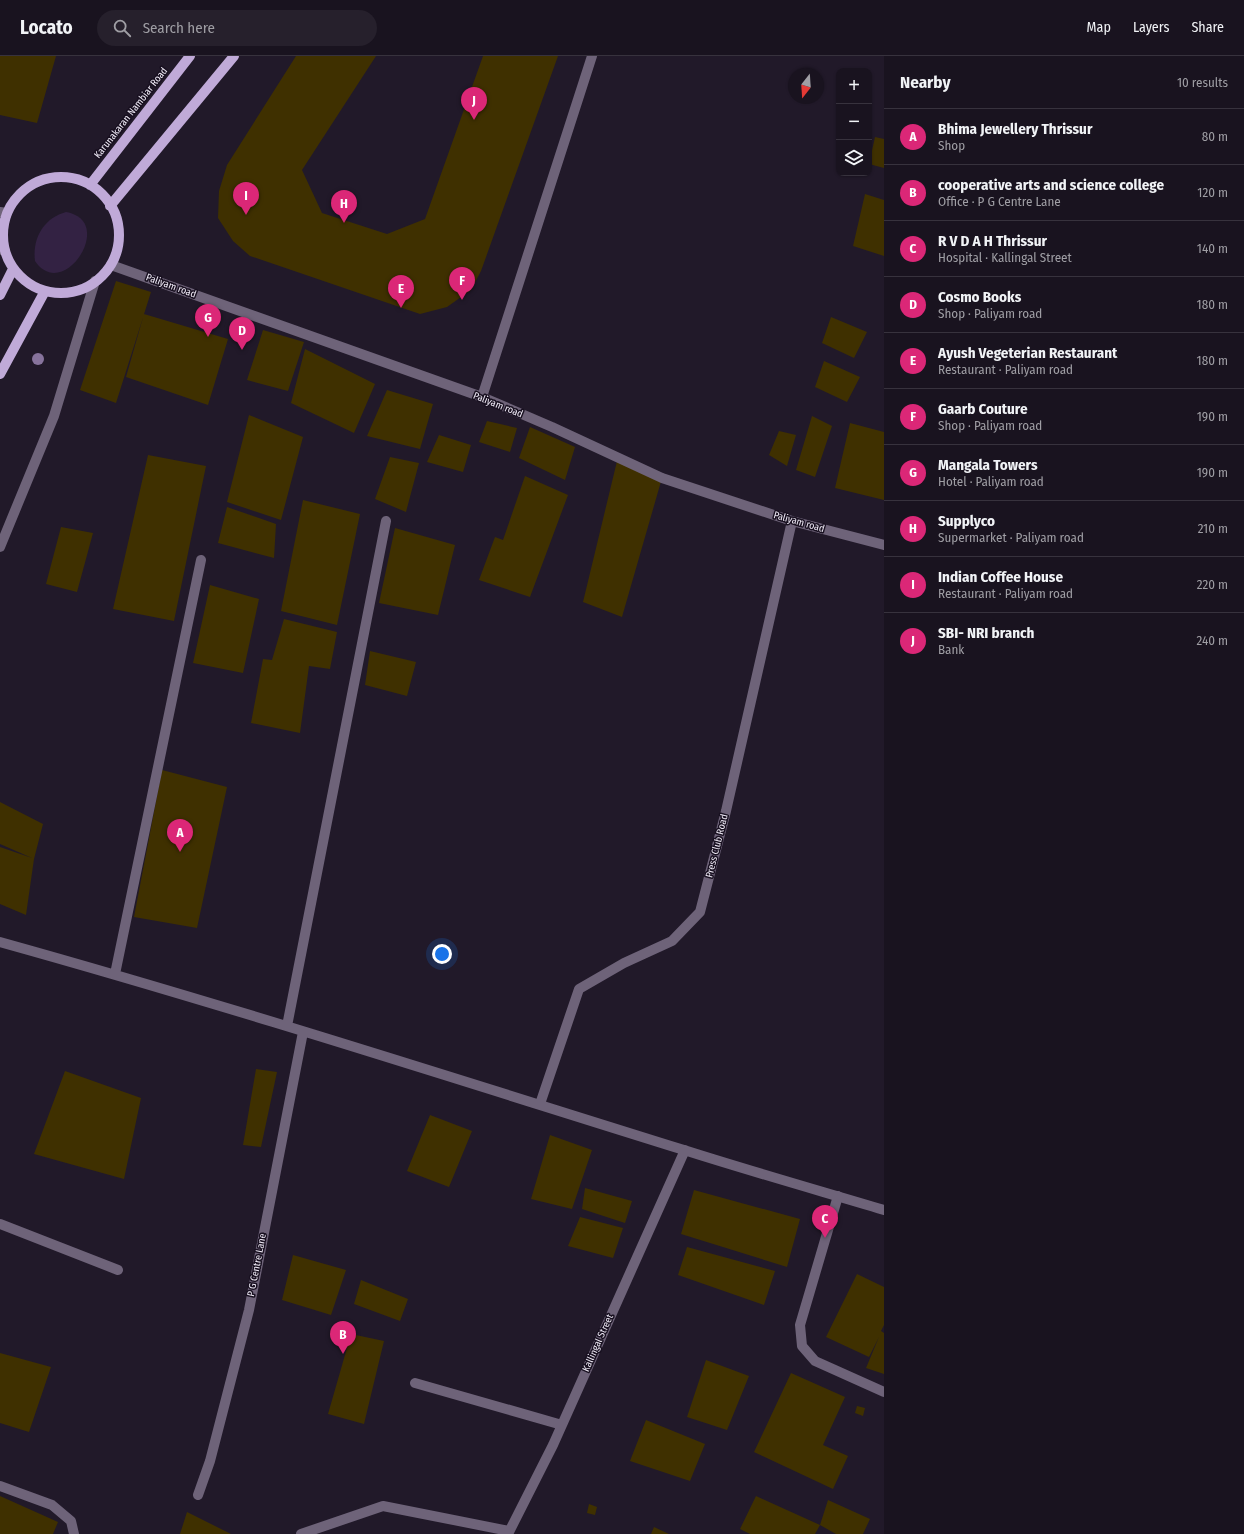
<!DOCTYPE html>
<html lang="en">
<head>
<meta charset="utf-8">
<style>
	:root { --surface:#19131f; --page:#26202c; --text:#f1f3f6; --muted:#9f9ea4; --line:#37323d; --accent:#db2777 }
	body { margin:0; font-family:"Fira Sans Condensed",sans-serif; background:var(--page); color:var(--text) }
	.controls { position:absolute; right:12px; top:12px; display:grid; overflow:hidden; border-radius:8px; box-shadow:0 1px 3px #0004 }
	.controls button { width:36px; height:36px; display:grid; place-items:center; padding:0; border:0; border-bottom:1px solid var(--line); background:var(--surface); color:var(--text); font:20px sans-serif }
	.compass { position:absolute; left:788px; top:12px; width:36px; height:36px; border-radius:50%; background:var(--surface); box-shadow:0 1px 3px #0004; rotate:197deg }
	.you { position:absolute; left:442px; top:898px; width:14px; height:14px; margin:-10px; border:3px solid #fff; border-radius:50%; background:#1a73e8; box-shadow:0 0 0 6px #1a73e833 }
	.badge { display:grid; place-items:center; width:26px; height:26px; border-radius:50%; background:var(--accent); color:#fff; font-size:13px; font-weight:700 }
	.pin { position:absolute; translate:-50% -33px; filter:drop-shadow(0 1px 2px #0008) }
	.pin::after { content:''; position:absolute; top:21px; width:14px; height:12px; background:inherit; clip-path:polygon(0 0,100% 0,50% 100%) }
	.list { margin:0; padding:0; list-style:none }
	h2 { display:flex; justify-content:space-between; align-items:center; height:52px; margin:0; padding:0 16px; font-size:17px }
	h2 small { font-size:13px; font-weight:400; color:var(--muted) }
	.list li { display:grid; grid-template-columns:26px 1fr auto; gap:12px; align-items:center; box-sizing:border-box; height:56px; padding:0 16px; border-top:1px solid var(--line) }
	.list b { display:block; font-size:15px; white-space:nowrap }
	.list p { margin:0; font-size:13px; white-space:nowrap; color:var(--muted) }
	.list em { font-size:13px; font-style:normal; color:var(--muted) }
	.icon { flex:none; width:22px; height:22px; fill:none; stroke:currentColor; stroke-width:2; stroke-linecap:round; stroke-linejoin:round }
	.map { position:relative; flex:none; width:884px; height:1478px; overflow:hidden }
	header { display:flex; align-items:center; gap:24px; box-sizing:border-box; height:56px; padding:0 20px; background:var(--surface); border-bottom:1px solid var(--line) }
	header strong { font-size:19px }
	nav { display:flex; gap:22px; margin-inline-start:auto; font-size:14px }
	.search { width:280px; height:36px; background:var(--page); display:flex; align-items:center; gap:10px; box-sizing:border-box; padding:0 14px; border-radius:22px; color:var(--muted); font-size:15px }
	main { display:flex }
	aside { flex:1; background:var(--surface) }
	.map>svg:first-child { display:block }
</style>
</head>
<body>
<header>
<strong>Locato</strong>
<div class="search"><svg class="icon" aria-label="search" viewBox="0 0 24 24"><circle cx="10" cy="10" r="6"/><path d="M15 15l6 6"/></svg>Search here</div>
<nav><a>Map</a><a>Layers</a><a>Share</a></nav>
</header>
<main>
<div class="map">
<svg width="884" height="1478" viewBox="0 0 884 1478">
	<rect width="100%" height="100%" fill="#211929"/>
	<path fill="#332243" d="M66,156c51,9 -3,91 -31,49 -3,-23 9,-43 31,-49z"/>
	<path fill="#3f3000" d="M0,0h56l-19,67 -37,-8z
		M296,0h80l-74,114 20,43 65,21 38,-15 58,-163h75l-77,215 -10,19 -24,17 -27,7 -170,-58 -17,-15 -15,-23 1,-27 8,-26z
		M875,81l9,2v29l-15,-4z
		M865,138l19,6v56l-31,-10z
		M116,225l35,11 -35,111 -36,-13z
		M144,258l84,25 -20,66 -82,-28z
		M831,261l36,15 -13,26 -32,-15z
		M263,274l41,12 -16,49 -41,-11z
		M305,293l70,35 -21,49 -63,-30z
		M824,305l36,16 -13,25 -32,-15z
		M387,334l46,14 -13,45 -53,-13z
		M249,359l54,22 -22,83 -54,-18z
		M812,360l20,10 -17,51 -19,-7z
		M487,365l30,7 -7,24 -31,-10z
		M850,367l34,9v68l-49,-12z
		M530,371l45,20 -10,33 -46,-22z
		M779,375l17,4 -9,31 -18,-11z
		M439,379l32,10 -8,27 -36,-10z
		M148,399l58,11 -32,155 -61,-12z
		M390,401l29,6 -13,49 -31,-13z
		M618,401l44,21 -40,139 -39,-15z
		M525,420l43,19 -38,102 -51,-17 16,-43 8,3z
		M303,444l57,14 -23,111 -56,-14z
		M227,451l49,17 -2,34 -56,-15z
		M61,471l32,6 -16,59 -31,-8z
		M395,472l60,17 -17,70 -59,-12z
		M210,529l49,14 -16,74 -50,-10z
		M284,563l53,13 -7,37 -21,-3 -9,67 -49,-10 12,-64 9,1z
		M370,595l46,11 -9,34 -42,-11z
		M162,714l65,17 -30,141 -63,-11z
		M0,746l43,22 -9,35 -8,56 -26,-11v-57l32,11 -32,-14z
		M256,1013l21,3 -16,75 -18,-2z
		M65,1015l76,27 -17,81 -90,-25z
		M430,1059l42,16 -23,56 -42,-16z
		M550,1079l42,15 -20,59 -41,-10z
		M585,1132l47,13 -7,22 -43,-14z
		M694,1134l106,29 -13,48 -106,-33z
		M580,1161l43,11 -10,30 -45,-12z
		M687,1191l88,24 -11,34 -86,-30z
		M293,1199l53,15 -15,45 -49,-15z
		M857,1218l27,13v38l-3,6 3,2v41l-18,-6 13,-31 -10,20 -43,-20z
		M361,1224l47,19 -8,22 -46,-17z
		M351,1278l33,7 -20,83 -36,-10z
		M0,1297l51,14 -22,65 -29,-9z
		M706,1304l43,16 -22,54 -40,-13z
		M791,1317l54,24 -22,48 25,11 -15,33 -79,-37z
		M857,1350l8,2 -2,8 -8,-3z
		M646,1364l59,24 -15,37 -60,-20z
		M0,1440l58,26 -5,12h-53z
		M756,1440l64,29 -5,9h-65l-10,-5z
		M828,1444l42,19 -7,15h-27l-16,-9z
		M589,1448l8,3 -2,8 -8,-2z
		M187,1456l44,22h-51z
		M654,1471l15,7h-18z"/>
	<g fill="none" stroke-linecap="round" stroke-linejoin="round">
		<path stroke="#6e6379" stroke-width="10" d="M0,491l54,-131 41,-135
			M838,1140l-38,129 2,21 13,15 69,31"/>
		<path stroke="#6e6379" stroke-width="10" d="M111,209l371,132 70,30 110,51 130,43 92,24
			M482,341l110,-341
			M0,886c230,64 456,137 684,208 66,21 133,40 200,60
			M115,918l86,-414
			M287,970l99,-505
			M540,1048l39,-115 45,-26 48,-22 28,-29 26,-101 66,-290
			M0,1168l118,46
			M415,1327l147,42
			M0,1430l52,19 19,16 3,13
			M198,1439l12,-34 39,-151 54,-278
			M301,1478l82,-28 126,25
			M508,1478l45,-89 132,-295"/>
		<path stroke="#6e6379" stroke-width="10" d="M0,156l7,1
			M0,193l5,2"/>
		<path stroke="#c0aad8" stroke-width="10" d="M3 179a58 58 0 1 1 116 0a58 58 0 1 1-116 0Z
			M90,129l100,-129
			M110,150l124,-150
			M0,239l13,-26
			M0,318l45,-83"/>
	</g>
	<circle fill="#87739c" cx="38" cy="303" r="6"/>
	<g text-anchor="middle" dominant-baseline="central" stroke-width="3" stroke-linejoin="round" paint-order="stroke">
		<g font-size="10" fill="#f1ecf8" stroke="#181020">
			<text transform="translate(131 57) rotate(-52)">Karunakaran Nambiar Road</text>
			<text transform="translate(171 230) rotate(20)">Paliyam road</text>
			<text transform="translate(498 349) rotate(22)">Paliyam road</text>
			<text transform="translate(799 466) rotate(16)">Paliyam road</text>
			<text transform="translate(717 790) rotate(-76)">Press Club Road</text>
			<text transform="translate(257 1209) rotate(-79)">P G Centre Lane</text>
			<text transform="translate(598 1287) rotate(-66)">Kallingal Street</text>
		</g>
	</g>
</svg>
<div class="controls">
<button>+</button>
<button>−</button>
<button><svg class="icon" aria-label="layers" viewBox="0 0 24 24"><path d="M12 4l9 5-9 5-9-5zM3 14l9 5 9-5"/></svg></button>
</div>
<svg class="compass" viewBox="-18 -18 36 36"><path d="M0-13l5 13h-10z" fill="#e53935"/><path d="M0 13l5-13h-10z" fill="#9f9ea4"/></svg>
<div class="you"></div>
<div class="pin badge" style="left:180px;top:796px">A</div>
<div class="pin badge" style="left:343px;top:1298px">B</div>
<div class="pin badge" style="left:825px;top:1182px">C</div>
<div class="pin badge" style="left:242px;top:294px">D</div>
<div class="pin badge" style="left:401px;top:252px">E</div>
<div class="pin badge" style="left:462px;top:244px">F</div>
<div class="pin badge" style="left:208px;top:281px">G</div>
<div class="pin badge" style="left:344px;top:167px">H</div>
<div class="pin badge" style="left:246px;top:159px">I</div>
<div class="pin badge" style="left:474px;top:64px">J</div>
</div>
<aside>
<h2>Nearby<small>10 results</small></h2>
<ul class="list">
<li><span class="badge">A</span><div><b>Bhima Jewellery Thrissur</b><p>Shop</p></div><em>80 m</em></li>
<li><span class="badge">B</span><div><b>cooperative arts and science college</b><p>Office · P G Centre Lane</p></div><em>120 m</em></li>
<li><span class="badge">C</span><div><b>R V D A H Thrissur</b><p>Hospital · Kallingal Street</p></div><em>140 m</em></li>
<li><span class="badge">D</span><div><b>Cosmo Books</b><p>Shop · Paliyam road</p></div><em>180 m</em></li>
<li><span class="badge">E</span><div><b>Ayush Vegeterian Restaurant</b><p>Restaurant · Paliyam road</p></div><em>180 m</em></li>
<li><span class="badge">F</span><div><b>Gaarb Couture</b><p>Shop · Paliyam road</p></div><em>190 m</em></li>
<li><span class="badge">G</span><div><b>Mangala Towers</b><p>Hotel · Paliyam road</p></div><em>190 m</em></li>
<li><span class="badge">H</span><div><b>Supplyco</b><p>Supermarket · Paliyam road</p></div><em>210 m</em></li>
<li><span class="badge">I</span><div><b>Indian Coffee House</b><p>Restaurant · Paliyam road</p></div><em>220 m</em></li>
<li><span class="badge">J</span><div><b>SBI- NRI branch</b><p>Bank</p></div><em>240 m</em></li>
</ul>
</aside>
</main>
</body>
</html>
